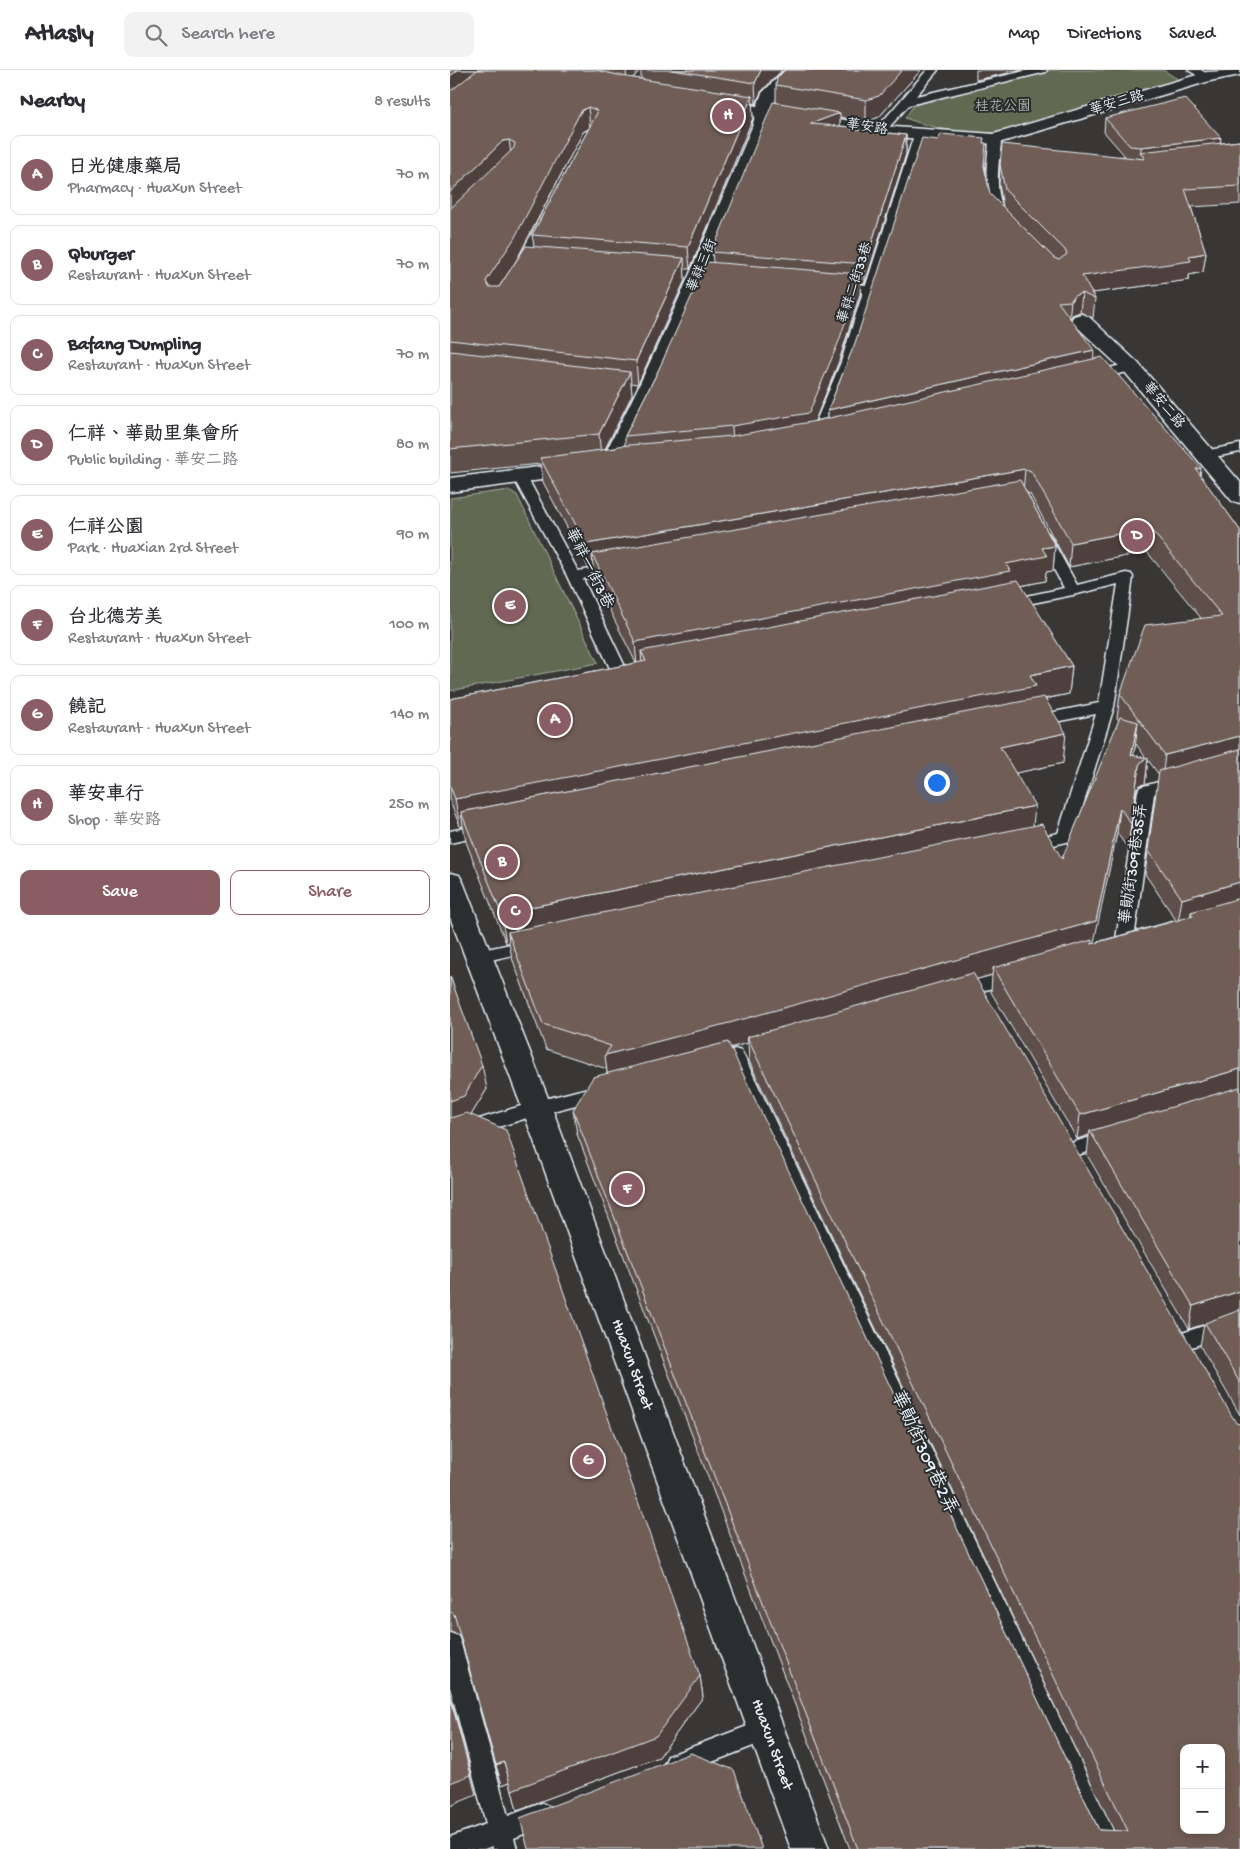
<!DOCTYPE html>
<html lang="en">
<head>
<meta charset="utf-8">
<style>
	:root { --surface:#fff; --page:#f2f2f3; --text:#2b2b33; --muted:#7c7c81; --line:#e1e1e2; --accent:#8a5d65 }
	body { margin:0; font-family:"Gochi Hand","LXGW WenKai TC",sans-serif; background:var(--page); color:var(--text) }
	.controls { position:absolute; right:15px; bottom:15px; display:grid; overflow:hidden; border-radius:10px; box-shadow:0 2px 12px #0003 }
	.controls button { width:45px; height:45px; display:grid; place-items:center; padding:0; border:0; border-bottom:1px solid var(--line); background:var(--surface); color:var(--text); font:25px sans-serif }
	.you { position:absolute; left:486px; top:712px; width:18px; height:18px; margin:-12px; border:4px solid #fff; border-radius:50%; background:#1a73e8; box-shadow:0 0 0 8px #1a73e833 }
	.badge { display:grid; place-items:center; width:32px; height:32px; border-radius:50%; background:var(--accent); color:#fff; font-size:16px; font-weight:700 }
	.pin { position:absolute; translate:-50% -50%; border:2px solid #fff; box-shadow:0 1px 5px #0006 }
	.list { margin:0; padding:0; list-style:none }
	h2 { display:flex; justify-content:space-between; align-items:center; height:65px; margin:0; padding:0 20px; font-size:21px }
	h2 small { font-size:16px; font-weight:400; color:var(--muted) }
	.list li { display:grid; grid-template-columns:32px 1fr auto; gap:15px; align-items:center; box-sizing:border-box; height:80px; margin:0 10px 10px; padding:0 10px; border:1px solid var(--line); border-radius:10px }
	.list b { display:block; font-size:19px; white-space:nowrap }
	.list p { margin:0; font-size:16px; white-space:nowrap; color:var(--muted) }
	.list em { font-size:16px; font-style:normal; color:var(--muted) }
	.actions { display:flex; gap:10px; padding:15px 20px }
	.actions a { flex:1; padding:11px 0; border:1px solid var(--accent); border-radius:10px; text-align:center; font-size:18px; color:var(--accent) }
	.actions .main { background:var(--accent); color:#fff }
	.icon { flex:none; width:28px; height:28px; fill:none; stroke:currentColor; stroke-width:2; stroke-linecap:round; stroke-linejoin:round }
	.map { position:relative; flex:none; width:790px; height:1779px; overflow:hidden }
	header { display:flex; align-items:center; gap:30px; box-sizing:border-box; height:70px; padding:0 25px; background:var(--surface); border-bottom:1px solid var(--line) }
	header strong { font-size:24px }
	nav { display:flex; gap:28px; margin-inline-start:auto; font-size:18px }
	.search { width:350px; height:45px; background:var(--page); display:flex; align-items:center; gap:12px; box-sizing:border-box; padding:0 18px; border-radius:10px; color:var(--muted); font-size:19px }
	main { display:flex }
	aside { flex:1; background:var(--surface) }
	.map>svg:first-child { display:block }
</style>
</head>
<body>
<header>
<strong>Atlasly</strong>
<div class="search"><svg class="icon" aria-label="search" viewBox="0 0 24 24"><circle cx="10" cy="10" r="6"/><path d="M15 15l6 6"/></svg>Search here</div>
<nav><a>Map</a><a>Directions</a><a>Saved</a></nav>
</header>
<main>
<aside>
<h2>Nearby<small>8 results</small></h2>
<ul class="list">
<li><span class="badge">A</span><div><b>日光健康藥局</b><p>Pharmacy · Huaxun Street</p></div><em>70 m</em></li>
<li><span class="badge">B</span><div><b>Qburger</b><p>Restaurant · Huaxun Street</p></div><em>70 m</em></li>
<li><span class="badge">C</span><div><b>Bafang Dumpling</b><p>Restaurant · Huaxun Street</p></div><em>70 m</em></li>
<li><span class="badge">D</span><div><b>仁祥、華勛里集會所</b><p>Public building · 華安二路</p></div><em>80 m</em></li>
<li><span class="badge">E</span><div><b>仁祥公園</b><p>Park · Huaxian 2rd Street</p></div><em>90 m</em></li>
<li><span class="badge">F</span><div><b>台北德芳美</b><p>Restaurant · Huaxun Street</p></div><em>100 m</em></li>
<li><span class="badge">G</span><div><b>饒記</b><p>Restaurant · Huaxun Street</p></div><em>140 m</em></li>
<li><span class="badge">H</span><div><b>華安車行</b><p>Shop · 華安路</p></div><em>250 m</em></li>
</ul>
<div class="actions"><a class="main">Save</a><a>Share</a></div>
</aside>
<div class="map">
<svg width="790" height="1779" viewBox="0 0 790 1779">
	<rect width="100%" height="100%" fill="#383736"/>
	<filter id="ink" filterUnits="userSpaceOnUse"><feTurbulence type="fractalNoise" baseFrequency=".02" numOctaves="2"/><feDisplacementMap in="SourceGraphic" scale="10" xChannelSelector="R" yChannelSelector="G"/><feConvolveMatrix kernelMatrix="1 2 1 2 8 2 1 2 1" color-interpolation-filters="sRGB"/></filter>
	<g filter="url(#ink)">
		<path fill="#606b52" stroke="#a4aea5" d="M600,0h113l21,13 -182,49c-34,3 -66,-2 -97,-14l9,-13z
			M59,420l8,5 81,168 -148,28v-193z"/>
		<g fill="none" stroke-linecap="round" stroke-linejoin="round">
			<g stroke="#e8f1f8" stroke-width="3">
				<path id="service" d="M477,0h11l-22,26 113,-26h18l-1,2 -137,33 -25,28h-8l-2,-2 2,-2z
					M738,0h13l11,7 -1,2h-8z
					M470,62l6,3 -73,227 -30,76 -2,3h-10l-2,-3 32,-76 22,-70 -25,-2 -6,-4 6,-4 28,3 48,-150z
					M545,69l6,3 -1,10 23,2 6,3 -6,3 -24,-1c-2,21 -3,41 10,59l-6,4c-25,-7 -15,-62 -14,-80z
					M681,293l6,4 -1,3 -44,10 -6,-4 1,-3z
					M790,374v8l-36,7 -7,-4 2,-3z
					M70,403l7,4 51,94 37,-6 5,1 2,3 -2,3 -37,7 47,98 -3,3h-10l-3,-3 -47,-101 -54,-99z
					M593,462l5,1 2,3 27,49 49,-12 5,1 2,3 -19,130 -41,130 -2,4 -43,10 -6,-2 -2,-4 2,-4 36,-8 38,-119 -62,12 -6,-1 -2,-4 2,-4 6,-1 65,-13 19,-119 -45,11 -65,13 -5,-1 -2,-3 2,-3 61,-13 -28,-52 2,-3z
					M730,706l6,1 2,4 -2,4 -32,9 -21,152 -3,4 -6,2 -6,-2 -3,-4 23,-155 2,-4z
					M36,754l6,2 2,4 -2,4 -42,9v-12z
					M83,869l6,2 3,4 -3,4 -61,14 -6,-2 -3,-4 3,-4 6,-2z
					M563,900l6,1 3,5 -3,5 -63,17 -6,-1 -3,-5 3,-5z
					M285,979l6,2 3,5 378,793h-25l-371,-793 3,-5z
					M154,1014l7,2 2,5 -2,5 -74,19 -87,27v-14l87,-27z
					M661,1061l7,2 2,5 -2,5 -47,14 -7,-2 -2,-5 2,-5z
					M790,1244v16l-57,20 -7,-3 -3,-6 3,-6z
					M0,1563l8,3 3,8 47,172 34,-13 9,4 3,8 -3,8 -37,15 3,11h-24l-1,-3 -8,3h-34v-12l36,-13 -36,-137z
					M316,1649l8,3 4,8 -4,8 -98,38 -8,-4 -4,-8 4,-8z"/>
			</g>
			<g stroke="#e8f1f8" stroke-width="3">
				<path id="minor" d="M335,0h17l-26,28 -2,10 106,18 114,8 213,-62 33,-2v5l-30,6 -215,63 -115,-8 -108,-18 -2,9 -61,149 -51,115 -40,78 -98,14 -70,9v-14l152,-19c57,-108 103,-220 150,-332l3,-11 -39,-5 -6,-1 -3,-4 3,-4 6,-1 41,5 5,-13z
					M631,244l7,2 50,47 102,119v21l-8,-2 -108,-130 -50,-47 -3,-4 3,-4z
					M0,803l9,2 4,7 89,226 277,741h-38l-269,-741 -72,-191z"/>
			</g>
			<use href="#service" fill="#2a2d2e" fill-rule="evenodd"/>
			<use href="#minor" fill="#2a2d2e" fill-rule="evenodd"/>
		</g>
		<path fill="#5f504b" stroke="#e8f1f8" fill-rule="evenodd" d="M0,0h190l-7,8 8,1v-9h141l-21,22 -5,12 -4,-1 1,15 -63,151h-6l1,11 -47,104 -7,-1 1,12 -27,54 11,-1 9,-3v-9l33,-65 55,-109 -1,-10 64,-150v-17l9,-15h136l-42,47 -13,5 -26,-5v9l13,1v2l53,6v19l-41,129h-4l-1,11 -21,67 -24,60 13,-3v-8l110,-270 46,3 1,26 5,25 13,13 -4,-23 1,-19 125,-9 -21,-24 1,-14 115,25 20,-2v63l-49,3 15,46 -3,19 -14,3v5l-97,13 3,6 -2,19 -13,-6 -8,3 -2,3 24,41 106,116 40,55v885l-40,-69 4,-22 -15,5 -102,-174 2,-20 -12,4 -86,-147 1,-17 -16,4 264,870h-390l-273,-715 -4,-24 34,-36v-5l-61,-20 -34,-91 -3,-15h-3l-40,-101 -3,-16 -3,1 -10,-26v-102l186,-36 -42,-84 -1,-12h-5l-45,-85 -3,-18 -90,9zM138,60l-56,105 2,11 -16,13 65,-127zM577,423l3,1 39,73 78,-15 54,66 -81,76 -3,24 2,3 -57,138 -29,-34 -17,-52 47,-10 -17,-64 23,-5 3,-28 -51,-80 24,-5 1,-9 7,-1 2,-25zM686,674l10,14 -13,-3zM698,690l11,15 -14,99 31,46 -83,23 24,-110 11,16 8,-58 4,-6 5,-1zM298,973l1,18 365,770 -15,-1 -369,-782z
			M0,906l37,113 -16,26 229,561 3,21 -44,60 -142,53 -7,-28 -8,3 -42,-150 -10,-3z"/>
		<path fill="#4e413d" stroke="#e8f1f8" d="M8,0h31l-39,30v-24z
			M176,0h14l-13,14z
			M311,0h21l-21,22 -5,12 -1,-21z
			M452,0h19l-42,47 -13,5v-22z
			M526,0h46l-46,10z
			M302,26l1,22 -63,151 -2,-22z
			M138,37l2,21 -7,4 -67,129 -28,43 -2,-23 95,-170z
			M390,43v18l-30,-7z
			M456,65v19l-41,129v-19z
			M771,68l-2,14 -74,7 -4,-6v-6z
			M59,70l3,21 -62,55v-24l53,-51z
			M756,183l-3,19 -14,3v5l-104,14 -3,-1 -2,19 -8,3 -3,5 2,-19 11,-25z
			M234,188l1,22 -47,104 -2,-23z
			M411,204l-1,20 -21,67 -29,72 -77,14 -1,-21z
			M644,280l-1,20 -265,59v-19z
			M180,302l2,23 -31,62 -2,-23z
			M751,398l-3,23 -2,-22z
			M575,399l-2,23 -431,62 1,13h-5l-2,-23z
			M700,458l-3,24 -78,15 2,-24z
			M605,476l-2,25 -7,1 -1,9 -399,80 -5,-10 1,15 -5,1 -2,-25 371,-78 36,-16z
			M622,596l-3,28 -608,118 2,14 -3,1 -5,-28z
			M688,652l-3,26 -7,32 3,-25z
			M616,663l-3,30 -65,14 2,-30z
			M790,666v23l-78,20 3,-24z
			M698,688l-3,26 -5,1 -4,6 -8,58 11,-84 4,-5z
			M585,736l-3,30 -524,96 1,11h-3l-5,-30z
			M670,738l-3,25 -24,114 -100,21 -1,7 -242,68 -3,-6 1,6 -140,37 -3,-25 491,-134z
			M790,812v20l-49,10 -1,7 -12,4 4,-24z
			M32,995l5,24 -19,31 -18,6v-25z
			M790,999v23l-150,39 -1,4 -12,4 3,-24z
			M790,1221v22l-51,16 4,-23z
			M250,1606l3,21 -44,60 -142,53 -5,-20z
			M0,1624l26,101 -26,11z
			M54,1692l6,20 -8,3 -6,-20z"/>
		<path fill="#6f5d57" stroke="#e8f1f8" fill-rule="evenodd" d="M0,0h8l-8,6z
			M27,0h118l32,7 125,19 -64,151 -156,-12 65,-122 -1,-3 -8,-3 -7,4 -67,128 -28,42 3,6h10l27,-41 158,12 -48,103 -186,-21v-132l2,-1 62,-59 1,-5 -6,-3 -6,1 -53,51v-102h2z
			M222,0h89l-6,13z
			M335,0h117l-23,26 -13,4 -90,-15 1,-7z
			M735,28l36,40 -80,9 -11,-1 -25,-28z
			M323,32l67,11 -30,11 43,3 -2,2 55,6 -41,129 -153,-12z
			M491,64l43,4 -1,5h3l-2,23 6,28 64,64 5,2 8,-6 -2,-4 -60,-60 -5,-25 2,-21 143,15 -5,-7 100,-11v45l-55,3 21,64 -17,3 2,5 -109,15 13,23 -13,-6 -8,3 -3,5 -13,1 36,48 -266,60 27,-67 67,-205 16,2z
			M257,192l154,12 -22,67 -30,72 -77,13 -107,10 33,-65z
			M0,281l180,21 -31,62 -149,15z
			M652,287l99,111 -5,1 44,61v206l-75,19 -45,-61 25,-69 77,-9 -72,-88 -79,15 -40,-72 -6,-2 -439,75 -46,-86 76,-10 2,-2 114,-10 84,-15z
			M570,410l35,66 -13,2 5,8 -41,8 4,7 -375,71 -43,-88z
			M568,510l54,86 -42,9 6,11 -581,113 -5,-13v-87l196,-38 -5,-10z
			M594,627l22,36 -66,14 35,59 -534,107 -40,-101z
			M670,647l18,5 -7,33 17,3 -5,2 -4,5 -8,59 -11,-16 -24,113 -363,101 -128,33 6,-9 -68,-22 -35,-92 534,-108 20,35z
			M790,679v133l-58,17 -34,-49 11,-79z
			M790,828v171l-160,46 -87,-147 99,-28 -1,4 102,-28 -2,-4z
			M523,903l263,450 4,1v425h-382l-285,-739 20,-33 135,-35 371,788 29,1 -381,-794zM734,1678h37v82h-37z
			M0,906l32,89 -18,31 -14,5z
			M790,1017v204l-47,15 -103,-175z
			M17,1043l39,17 194,546 -44,60 -144,54 -8,-28 -8,3 -42,-151 -4,-2v-494z
			M790,1240v73l-35,-60z
			M0,1627l21,78 -21,8z
			M241,1683l43,17 28,79h-234l-8,-31z"/>
	</g>
	<g text-anchor="middle" dominant-baseline="central" stroke-width="4" stroke-linejoin="round" paint-order="stroke">
		<g font-size="14" fill="#e8f1f8" stroke="#2a2d2e">
			<text transform="translate(667 34) rotate(-16)">華安三路</text>
			<text transform="translate(417 58) rotate(9)">華安路</text>
			<text transform="translate(253 196) rotate(-67)">華祥三街</text>
			<text transform="translate(406 213) rotate(-72)">華祥二街33巷</text>
			<text transform="translate(713 336) rotate(50)">華安二路</text>
		</g>
		<g font-size="14" fill="#abb5ad" stroke="#2a2d2e">
			<text x="553" y="37">桂花公園</text>
		</g>
		<g font-size="16" fill="#e8f1f8" stroke="#2a2d2e">
			<text transform="translate(138 499) rotate(63)">華祥一街3巷</text>
			<text transform="translate(685 794) rotate(-82)">華勛街309巷35弄</text>
			<text transform="translate(181 1295) rotate(70)">Huaxun Street</text>
			<text transform="translate(321 1675) rotate(70)">Huaxun Street</text>
		</g>
		<g font-size="19" fill="#e8f1f8" stroke="#2a2d2e">
			<text transform="translate(473 1383) rotate(65)">華勛街309巷2弄</text>
		</g>
	</g>
</svg>
<div class="controls">
<button>+</button>
<button>−</button>
</div>
<div class="you"></div>
<div class="pin badge" style="left:105px;top:650px">A</div>
<div class="pin badge" style="left:52px;top:792px">B</div>
<div class="pin badge" style="left:65px;top:842px">C</div>
<div class="pin badge" style="left:687px;top:466px">D</div>
<div class="pin badge" style="left:60px;top:536px">E</div>
<div class="pin badge" style="left:177px;top:1119px">F</div>
<div class="pin badge" style="left:138px;top:1391px">G</div>
<div class="pin badge" style="left:278px;top:46px">H</div>
</div>
</main>
</body>
</html>
